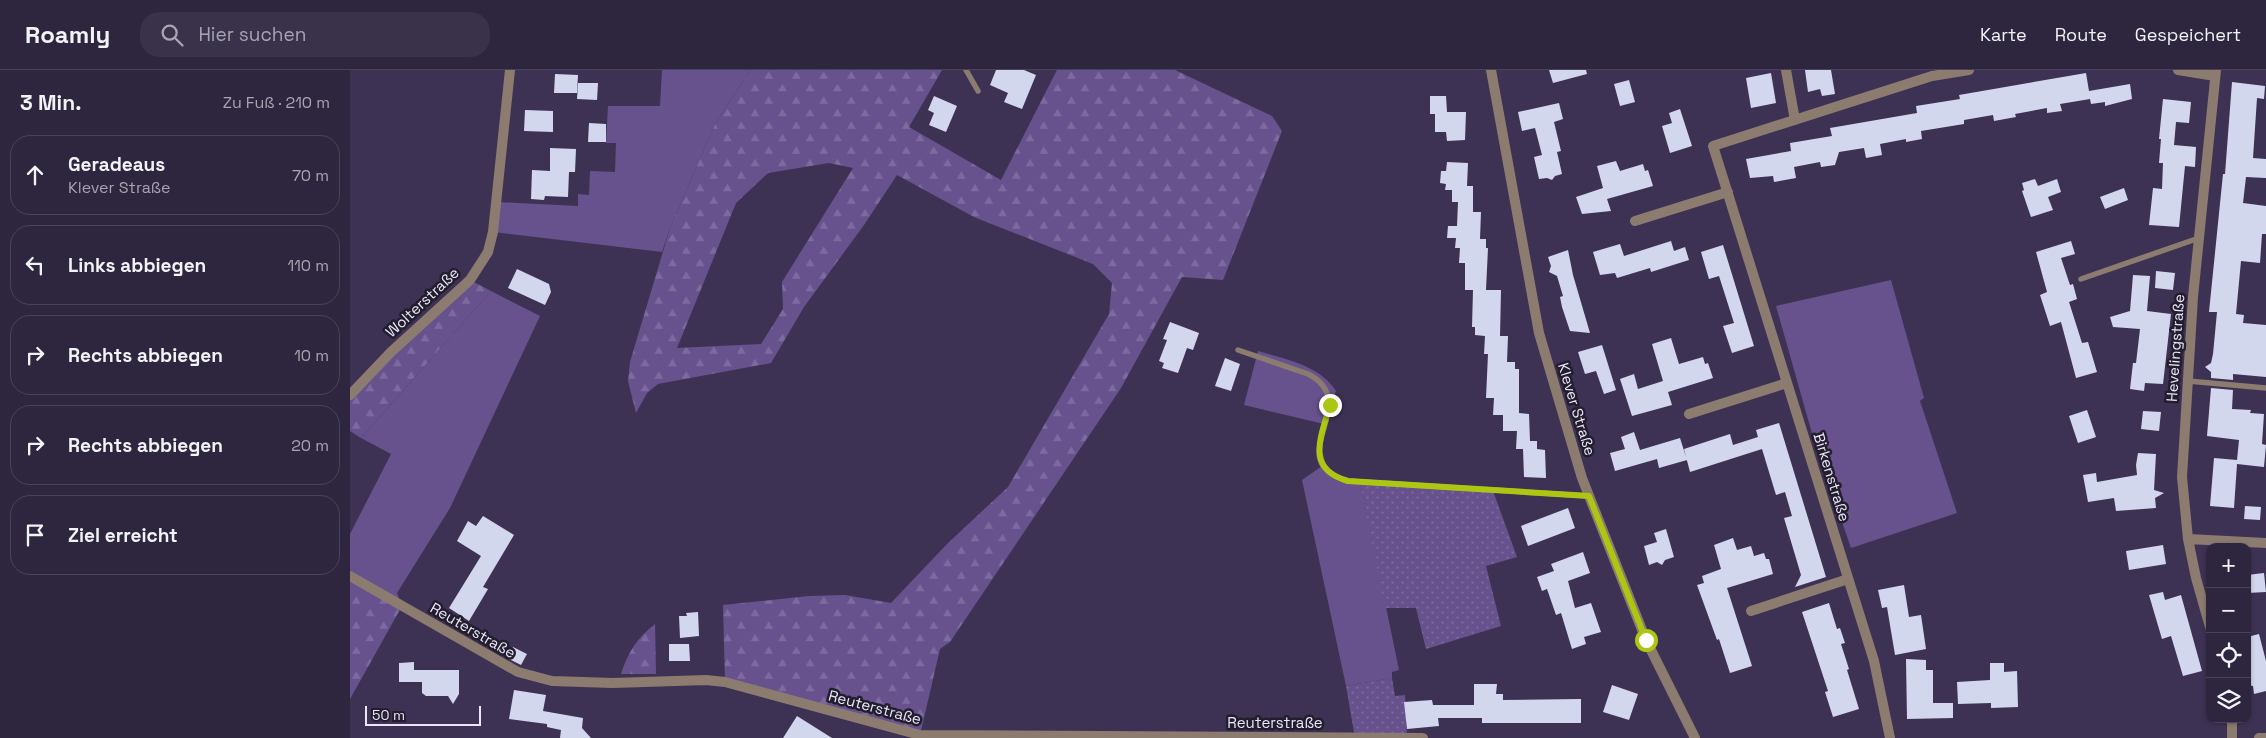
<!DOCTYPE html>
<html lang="de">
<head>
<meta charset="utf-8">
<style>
	:root { --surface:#2e263f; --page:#3a324a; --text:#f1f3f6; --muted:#a7a5b0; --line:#494359 }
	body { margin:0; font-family:"Space Grotesk",sans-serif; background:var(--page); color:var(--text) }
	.controls { position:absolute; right:15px; bottom:15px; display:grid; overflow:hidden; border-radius:10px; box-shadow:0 1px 4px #0004 }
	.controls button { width:45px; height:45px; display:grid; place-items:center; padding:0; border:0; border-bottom:1px solid var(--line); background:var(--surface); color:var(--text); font:25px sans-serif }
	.scale { position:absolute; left:15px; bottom:12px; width:116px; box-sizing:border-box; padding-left:5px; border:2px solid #ebe5fb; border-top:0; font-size:14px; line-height:18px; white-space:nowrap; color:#ebe5fb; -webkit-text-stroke:4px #221e2d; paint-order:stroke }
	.stop { position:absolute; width:15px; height:15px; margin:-11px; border:4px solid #acc611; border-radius:50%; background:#fff }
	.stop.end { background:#acc611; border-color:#fff; box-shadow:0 1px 5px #0008 }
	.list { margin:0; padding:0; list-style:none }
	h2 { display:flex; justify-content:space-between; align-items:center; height:65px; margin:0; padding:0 20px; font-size:21px }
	h2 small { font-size:16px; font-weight:400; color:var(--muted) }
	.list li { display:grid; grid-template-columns:32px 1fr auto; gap:15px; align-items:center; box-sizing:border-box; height:80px; margin:0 10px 10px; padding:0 10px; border:1px solid var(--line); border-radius:20px }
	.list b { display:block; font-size:19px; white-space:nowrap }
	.list p { margin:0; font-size:16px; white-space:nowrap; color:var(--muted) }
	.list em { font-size:16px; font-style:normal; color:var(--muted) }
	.icon { flex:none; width:28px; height:28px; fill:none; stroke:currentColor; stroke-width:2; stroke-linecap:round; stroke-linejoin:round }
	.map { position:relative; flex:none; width:1916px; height:668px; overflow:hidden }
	header { display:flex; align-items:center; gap:30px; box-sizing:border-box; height:70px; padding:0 25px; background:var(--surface); border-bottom:1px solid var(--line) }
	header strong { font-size:24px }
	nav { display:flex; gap:28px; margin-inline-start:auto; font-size:18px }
	.search { width:350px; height:45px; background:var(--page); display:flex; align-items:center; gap:12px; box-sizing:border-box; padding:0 18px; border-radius:20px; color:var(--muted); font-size:19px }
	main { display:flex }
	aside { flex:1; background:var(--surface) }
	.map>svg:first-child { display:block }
</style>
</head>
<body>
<header>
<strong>Roamly</strong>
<div class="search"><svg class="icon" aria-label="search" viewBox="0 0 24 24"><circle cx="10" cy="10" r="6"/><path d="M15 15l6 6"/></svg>Hier suchen</div>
<nav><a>Karte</a><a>Route</a><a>Gespeichert</a></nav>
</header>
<main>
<aside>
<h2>3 Min.<small>Zu Fuß · 210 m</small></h2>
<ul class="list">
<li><svg class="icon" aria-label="ahead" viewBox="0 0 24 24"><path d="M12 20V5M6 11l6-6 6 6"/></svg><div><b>Geradeaus</b><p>Klever Straße</p></div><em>70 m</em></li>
<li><svg class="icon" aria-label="left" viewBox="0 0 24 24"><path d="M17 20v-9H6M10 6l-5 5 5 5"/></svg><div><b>Links abbiegen</b></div><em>110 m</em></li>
<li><svg class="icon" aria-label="right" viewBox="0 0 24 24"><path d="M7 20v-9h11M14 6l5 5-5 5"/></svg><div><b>Rechts abbiegen</b></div><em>10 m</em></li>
<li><svg class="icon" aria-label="right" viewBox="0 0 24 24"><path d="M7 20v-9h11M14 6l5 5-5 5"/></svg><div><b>Rechts abbiegen</b></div><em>20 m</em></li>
<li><svg class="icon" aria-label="arrive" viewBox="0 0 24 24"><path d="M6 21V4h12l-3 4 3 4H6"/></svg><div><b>Ziel erreicht</b></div></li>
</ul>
</aside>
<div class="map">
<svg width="1916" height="668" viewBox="0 0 1916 668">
	<defs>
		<pattern id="forest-firs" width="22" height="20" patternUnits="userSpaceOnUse" patternTransform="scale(1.25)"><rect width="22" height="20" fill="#67528e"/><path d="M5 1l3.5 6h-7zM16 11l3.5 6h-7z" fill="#7d6b9f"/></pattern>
		<pattern id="garden-dots" width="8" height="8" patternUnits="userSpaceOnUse" patternTransform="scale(1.25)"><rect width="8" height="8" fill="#67528e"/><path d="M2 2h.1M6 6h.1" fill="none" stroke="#7d6b9f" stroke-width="1.8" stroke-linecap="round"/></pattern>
	</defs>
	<rect width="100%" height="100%" fill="#3e3254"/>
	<path fill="#67528e" d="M312,0h88l-35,54 -45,104 -8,24 -169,-20 3,-30 82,4v-12l11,1 1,-24 25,1 1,-29h-10l2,-37h52z
		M1541,210l33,118 -4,3 37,112 -106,35 -38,-111 -37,-131z
		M141,221l49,25 -90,192 -53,85 5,13 -52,-30v-42l41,-80 -30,-16z
		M908,281c27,8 62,14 78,40l-12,33 -80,-19z
		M972,396l15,12 23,3 39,189 -7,2v6l-46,8 -44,-206z"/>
	<path fill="url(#forest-firs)" fill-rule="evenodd" d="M400,0h192l-33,57 92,53 56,-110h118l97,46 10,15 -59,149 -41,-3 -61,111 -171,254 -10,7 -20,86 -195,-53 -2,-77 86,-9 36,-1 46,8 56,-59 61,-57 101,-173 3,-31 -19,-19 -119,-47 -77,-42 -33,50 -60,82 -33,56 -113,21 -11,9 -11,20 -8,-32 2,-19 40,-134 45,-104zM479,93l24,5 -71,114 1,27 -22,35 -84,4 59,-145 32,-30z
		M120,210l21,11 -130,147 -11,-7v-36z
		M0,506l52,30 -52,93z
		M305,554l1,50h-35c7,-22 16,-36 34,-50z"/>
	<path fill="url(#garden-dots)" d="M1010,411l133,10 24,66 -31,9 15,60 -75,23 -10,-41h-31z
		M1042,608l3,18 10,-1 2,43h-52l-9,-52z"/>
	<path fill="#d3d7ee" d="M646,0h28l12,5 -14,34 -18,-7 4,-9 -18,-8z
		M1199,0h37l1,4 -34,9z
		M1455,0h26l4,24 -13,2 -2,-7 -12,3z
		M1421,3l5,30 -25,5 -5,-30z
		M1736,3l3,18 41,-7 2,15 -27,7v-4l-14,2 -1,-5 -30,5 2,7 -15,2v-5l-32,6 1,3 -22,4 -1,-6 -29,5v4l-43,7 1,8 -16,3v-3l-26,5 2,11 -16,3 -2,-10 -25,4 -4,13 -14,2 -1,-5 -26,5 2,11 -22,4 -1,-6 -23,2 -4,-19 45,-8 -1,-8 42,-7 -2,-8 87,-15 -1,-7 44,-7 -1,-4z
		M205,4l23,1 -1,18h-23z
		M1279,10l6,22 -15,4 -6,-22z
		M1882,12l33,4 -1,13 -7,-1 -4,60 13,1v19l-20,-1 -3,26 23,3v28h-4l-2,29 -19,-2 -5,53 8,1 -1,8 23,2v52l-33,-3v6l-22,-2v-6l-6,-5 6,-4 2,-9 4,-42h-8l14,-138h2z
		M228,13h20l-1,17 -20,-1z
		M584,26l23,10 -11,26 -17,-7 5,-12 -6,-3z
		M1080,26h16l1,16h19l-1,28 -18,1 -1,-9h-11v-18h-5z
		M1813,29l28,3 -2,21 -13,-1 -2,23 22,2 -1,20 -10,-1 -6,61 -30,-2 4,-37 9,1 1,-26h-4l2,-24h-2z
		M1209,33l4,16 -9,3 7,29 -4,1 5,22 -7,2 -3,4 -5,-2 -8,1 -5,-22 8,-2 -7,-27 -13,3 -4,-19z
		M1330,39l12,37 -22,7 -8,-27 10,-3 -3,-10z
		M175,40l28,1v21l-29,-1z
		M239,53l17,1v18h-18z
		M200,78l26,1 -1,23h-6l-1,25 -23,-1 -1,4 -13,-1 1,-29 18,1z
		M1266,91l4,10 23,-7 2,7 3,-1 5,16 -46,13 4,12 -29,3 -6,-17 27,-9 -6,-22z
		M1097,92l21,1 -1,23h6v26h8l-1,27h6v9h2l-2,42h15l-1,46h8l-1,26h8v7h4v44l10,1 1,27h7v8l8,1 1,28 -22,-1 -1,-28h-7l1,-18h-14v-16h-10l1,-17h-8l2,-44h-4l1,-18 -10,-1v-8h-3l1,-37h-8v-27h-6l1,-15h-5l1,-10h-9l1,-12h9l1,-24h-6v-12h-7l1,-6 -6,-1 1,-12h5z
		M1685,109l3,7 19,-7 4,13 -13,5 5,13 -22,7 -9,-26 2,-1 -2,-7z
		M1774,118l4,12 -23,9 -5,-12z
		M1321,171l3,10 11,-4 4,13 -38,12 -1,-4 -33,10 -2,-5 -15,2 -7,-23 27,-8 4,12z
		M1721,171l4,13 -14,4 9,27 3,-1 4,15 -8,3 13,41 6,-1 9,30 -21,6 -15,-56 -11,4 -10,-31 7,-3 -11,-40z
		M1373,175l31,101 -22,7 -9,-27 11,-3 -15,-47 -10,3 -8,-27z
		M1218,180l5,25 17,58 -20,-2 -8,-24 -2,-10 3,-1 -6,-20 -8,-4 2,-6 -3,-9z
		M167,199l32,15 2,8 -6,13 -37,-17z
		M1806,201l19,2 -2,17 -18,-2z
		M1783,205l17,1 -3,35 24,3 -8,70 -18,-1 -1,8 -14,-2 3,-26h3l4,-34 -27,-2 -3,-10 20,-6z
		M820,252l29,11 -6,17 -6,-2 -9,25 -16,-5 2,-5 -5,-2 8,-21 -4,-1z
		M1321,268l8,26 24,-7 2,7 3,-1 5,15 -45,14 4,13 -40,11 -12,-37 14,-5 4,15 25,-8 -11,-37z
		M1252,275l14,45 -12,4 -8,-23 -11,3 -7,-22z
		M875,288l15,6 -9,27 -16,-5z
		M1861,318l22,2 -1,19 19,1 -1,3 14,1 -2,30 4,1 -2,22 -27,-3 -3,44 -24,-2 4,-48 23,2 2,-20 -32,-4z
		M1737,340l9,27 -18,6 -9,-27z
		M1793,341l18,1 -2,19 -18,-2z
		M1429,353l47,154 -31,10 6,-12 -17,-57 8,-2 -7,-24 -9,3 -14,-46 -72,23 -6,-23 46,-15 3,11 25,-8 -2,-7z
		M1284,362l6,18 40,-12 7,22 -28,8 -2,-9 -42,12 -5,-18 15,-4 -4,-12z
		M1788,383l18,1 -2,36 10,3 -9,5 1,10 -40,3 -2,-13 -26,4 -5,-27 13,-2 1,9 40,-7 -1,-10z
		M1895,436l16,1 -1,13 -16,-1z
		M1218,438l7,20 -47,18 -7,-20z
		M133,446l31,19 -31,52 5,2 -19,32 -20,-13 32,-52 -24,-15 11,-20 8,5z
		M1316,459l8,28 -9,3 -3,5 -5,-3 -8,3 -5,-19 13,-4 -3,-9z
		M1383,468l4,12 14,-4 3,10 10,-3 2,6h3l4,15 -46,14 25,78 -22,7 -11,-34 -2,1 -20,-55 7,-2 -2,-7 19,-7 -7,-24z
		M1813,475l3,19 -37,6 -3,-19z
		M1233,482l7,21 -22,8 7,27 16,-5 10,29 -17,5 2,7 -14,5 -11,-36 -5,2 -9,-26 -5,2 -5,-14 17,-6 -3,-7z
		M1914,503l2,19 -19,1v-18z
		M1554,515l5,32 12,-2 5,34 -31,6 -8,-48 -5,1 -4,-18z
		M1813,522l2,8 16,-5 21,76 -19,5 -12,-40 -9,3 -13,-44z
		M1479,533l8,26 3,-1 5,15 -4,1 8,25 -2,1 12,39 -26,8 -8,-25 3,-1 -26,-79z
		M348,542l1,24 -19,2 -1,-22h8l-1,-3z
		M1909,564l7,27v30l-12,3 -1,-8 -6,-1 4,-7 -4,-14v-27z
		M319,574h20l1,17h-21z
		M163,577l14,7 -6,11 -14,-7z
		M1556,589l20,1v10h7v33h20v15l-46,1z
		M64,592v8h45v24l-6,10 -5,-8h-22l-4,-3v-11h-23v-19z
		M1640,593h14v9l13,-1 1,36 -27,1v-5l-33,1 -1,-22 33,-2z
		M1124,614h23l-1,10h7v6l78,-1v24h-99v-5h-44l1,8 -32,3 -3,-27 28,-2 1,5h41z
		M1262,615l26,9 -9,26 -26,-8z
		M164,620l32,5 -3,16 40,7 -1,10 9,10h-31l1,-8 -14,-3v-3l-38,-5z
		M447,646l35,22h-49z"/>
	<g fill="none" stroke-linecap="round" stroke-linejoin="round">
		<path stroke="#8c7c70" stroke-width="5.5" d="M616,0l12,21
			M1731,209l118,-41
			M888,280l70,24c57,29 -30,87 40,107l241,15
			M1838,311l78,7"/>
		<path stroke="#8c7c70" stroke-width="10" d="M1436,0l9,50
			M1828,0l37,6
			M1285,151l93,-29
			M0,325l41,-43 79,-72 18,-28 5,-20 17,-162
			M1339,344l98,-31
			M1838,469l78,4
			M0,506l168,96 34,9 61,2 93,-3 19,2 195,53 503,3
			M1401,541l97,-32
			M1860,557l-14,-49 -8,-39 -6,-62 11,-180 23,-227
			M1540,668l-16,-77 -161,-515 219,-70 37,-6
			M1882,668v-19"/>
		<path stroke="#8c7c70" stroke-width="10" d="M1141,0l48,263 43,145 64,162 49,98
			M1909,668h7"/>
	</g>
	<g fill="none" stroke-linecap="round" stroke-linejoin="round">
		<path stroke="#acc611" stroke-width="6" d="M980,335c-9,32 -25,64 18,76l241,15 57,144"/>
	</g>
	<g text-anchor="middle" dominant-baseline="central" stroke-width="5" stroke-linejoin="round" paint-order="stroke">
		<g font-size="15" fill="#ebe5fb" stroke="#221e2d">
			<text transform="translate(72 232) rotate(-43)">Wolterstraße</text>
			<text transform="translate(1825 278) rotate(-86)">Hevelingstraße</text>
			<text transform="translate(1227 339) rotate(73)">Klever Straße</text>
			<text transform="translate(1482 407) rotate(73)">Birkenstraße</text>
			<text transform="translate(123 560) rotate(30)">Reuterstraße</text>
			<text transform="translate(525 637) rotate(15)">Reuterstraße</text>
			<text x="925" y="652">Reuterstraße</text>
		</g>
	</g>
</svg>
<div class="controls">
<button>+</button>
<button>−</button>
<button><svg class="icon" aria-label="locate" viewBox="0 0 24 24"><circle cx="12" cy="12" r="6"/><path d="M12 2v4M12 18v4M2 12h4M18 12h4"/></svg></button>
<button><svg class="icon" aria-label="layers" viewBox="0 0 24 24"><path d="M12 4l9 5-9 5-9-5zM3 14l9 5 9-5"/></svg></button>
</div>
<div class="scale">50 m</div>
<div class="stop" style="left:1296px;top:570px"></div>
<div class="stop end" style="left:980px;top:335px"></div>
</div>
</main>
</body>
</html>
